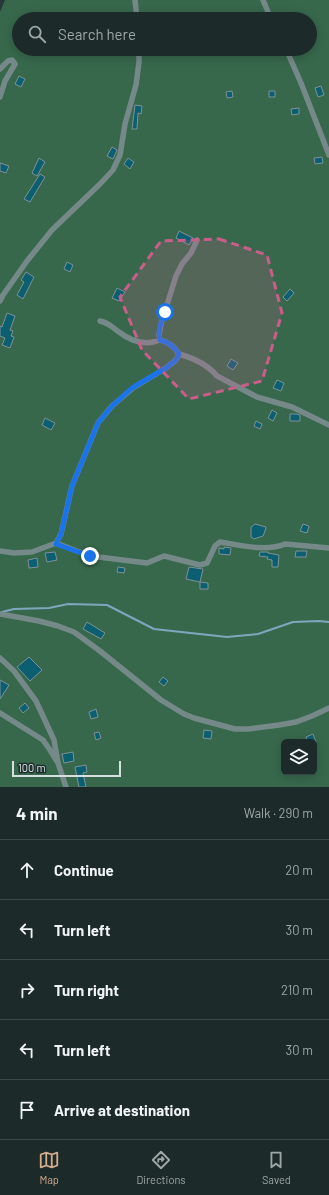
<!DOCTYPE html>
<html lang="en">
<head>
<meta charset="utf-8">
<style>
	:root { --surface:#1c2a2a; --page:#253232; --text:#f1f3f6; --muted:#a0a7a8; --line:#3a4647; --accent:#d6ab8b }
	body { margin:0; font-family:Barlow,sans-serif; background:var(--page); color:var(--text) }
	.controls { position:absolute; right:12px; bottom:12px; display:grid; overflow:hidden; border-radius:6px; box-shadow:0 2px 10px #0003 }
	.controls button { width:36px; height:36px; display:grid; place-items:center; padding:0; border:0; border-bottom:1px solid var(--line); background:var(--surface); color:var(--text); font:20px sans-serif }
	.scale { position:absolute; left:12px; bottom:10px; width:109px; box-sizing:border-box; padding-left:4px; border:2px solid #d6e0e0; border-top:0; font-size:11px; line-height:14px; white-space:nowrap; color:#d6e0e0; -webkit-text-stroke:3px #1d2e2e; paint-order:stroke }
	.stop { position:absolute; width:12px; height:12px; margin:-9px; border:3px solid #1a73e8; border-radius:50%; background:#fff }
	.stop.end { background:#1a73e8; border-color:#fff; box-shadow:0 1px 4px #0008 }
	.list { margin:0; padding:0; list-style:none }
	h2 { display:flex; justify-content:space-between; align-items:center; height:52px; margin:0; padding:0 16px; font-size:17px }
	h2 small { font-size:13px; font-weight:400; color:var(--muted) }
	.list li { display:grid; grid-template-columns:26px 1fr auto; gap:12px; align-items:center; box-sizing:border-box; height:60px; padding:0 16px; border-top:1px solid var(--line) }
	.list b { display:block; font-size:15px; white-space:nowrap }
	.list em { font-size:13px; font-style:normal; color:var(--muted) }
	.icon { flex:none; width:22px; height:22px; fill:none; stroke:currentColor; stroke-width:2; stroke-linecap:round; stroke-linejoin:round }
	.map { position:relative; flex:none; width:329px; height:787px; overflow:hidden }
	.search { position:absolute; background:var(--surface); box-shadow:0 2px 10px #0003; left:12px; right:12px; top:12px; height:44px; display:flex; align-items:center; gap:10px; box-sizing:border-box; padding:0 14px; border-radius:22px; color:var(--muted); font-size:15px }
	.sheet { height:352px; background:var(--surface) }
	nav { display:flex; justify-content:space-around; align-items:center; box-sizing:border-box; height:56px; border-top:1px solid var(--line); background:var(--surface); font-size:11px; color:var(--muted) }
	nav a { display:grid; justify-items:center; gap:2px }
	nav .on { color:var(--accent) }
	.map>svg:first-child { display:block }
</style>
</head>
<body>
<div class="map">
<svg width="329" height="787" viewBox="0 0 329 787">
	<rect width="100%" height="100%" fill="#263838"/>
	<path fill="#37684c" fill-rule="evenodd" d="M5,0h324v787h-329v-775zM19,19h291v30h-291zM284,742h30v30h-30z"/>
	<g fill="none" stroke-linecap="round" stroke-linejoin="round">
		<path stroke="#7ea7be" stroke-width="2" d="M2,612l12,-3 35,-1 19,-4 39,1 47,24 73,8 31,-3 35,-12 26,-1 10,1"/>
	</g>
	<path fill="#0c5f70" stroke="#7e9197" d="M19,76l6,3 -4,8 -6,-3z
		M321,86l3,9 -6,2 -3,-9z
		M232,91l1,6 -6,1 -1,-6z
		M269,91h6v6h-6z
		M135,105l7,1 -1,8 -3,-1 -1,16h-5z
		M299,108v6l-7,1 -1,-6z
		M112,147l5,3 -4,9 -6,-3z
		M322,157l1,6 -8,1 -1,-6z
		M39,158l6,4 -8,14 -5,-3z
		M128,158l6,4 -4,7 -6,-5z
		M0,163l9,3 -3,7 -6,-2z
		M40,174l5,3 -15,25 -6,-3z
		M179,231l14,7 -4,7 -13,-7z
		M67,262l6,3 -3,7 -6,-3z
		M26,272l8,5 -11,22 -6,-4 7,-13 -3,-2z
		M117,288l8,4 -6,9 -7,-3z
		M290,289l4,4 -7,8 -4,-4z
		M7,313l8,3 -5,14 3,1 -2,5 3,1 -4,11 -8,-3 3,-7 -5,-2v-10l2,1z
		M231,359l7,4 -5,7 -6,-4z
		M277,380l7,3 -3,8 -8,-3z
		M272,410l5,3 -4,8 -5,-3z
		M290,414h6l4,1v6h-10z
		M45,418l10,5 -4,7 -9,-5z
		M256,421l6,3 -2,5 -6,-3z
		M255,524l11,3 -1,4 -2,5 -9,3 -3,-2v-10z
		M303,524l6,2 -2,7 -7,-2z
		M224,547l7,1 -1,7 -11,-1v-6l5,1z
		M296,551h11l-1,6h-11z
		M55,552l2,8 -10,2 -2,-9z
		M260,552h8v1l11,2 -1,12h-6v-7l-5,-1 1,-2 -9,-1z
		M37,558l1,9 -9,1 -1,-8z
		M118,567l7,1 -1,5 -7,-1z
		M189,567l14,2 -3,13 -14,-3z
		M200,582l8,1v6h-8z
		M87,622l18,11 -4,6 -18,-10z
		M29,657l13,13 -12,11 -13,-14z
		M163,677l5,4 -4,5 -5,-4z
		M0,680l9,5 -9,14z
		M25,703l4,5 -6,5 -4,-5z
		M96,709l2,8 -7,2 -2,-7z
		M204,730l8,1 -1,8 -8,-1z
		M99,732l2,6 -5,2 -2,-7z
		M313,734l3,8h-8l-2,-5z
		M73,752l1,9 -10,2 -2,-9z
		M86,765l1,7 -4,1 3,14h-7l-4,-20z"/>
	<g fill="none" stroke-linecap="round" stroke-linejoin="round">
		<path stroke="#758989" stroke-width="5.5" d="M135,0l2,19
			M263,0l8,19
			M286,49l15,34 28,72
			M0,69l8,-8 4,-1 3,4 -10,17 -5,16
			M0,301l3,-6 24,-34 25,-31 48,-46 13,-14 7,-15 5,-31 11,-39 3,-23v-13
			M100,321c9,2 12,6 19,11 13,10 26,14 41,8
			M179,354c14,4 29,11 38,22l40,21 35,10 37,18
			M56,543l5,-9 11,-48 26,-63 14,-17 21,-18 33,-20 10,-8 3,-6c-5,-8 -10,-12 -19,-14l-1,-5 2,-11 15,-48 6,-12 9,-11 6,-13
			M0,551l14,2 18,-1 24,-9 34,13 57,7 17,-7 36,9 7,-2 8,-17 5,-4c19,3 46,10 65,2l44,4
			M0,614l39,7 19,5 16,6 26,19 61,49 23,14 10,4 41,11h13l31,-4 17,-3 16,-6 17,-8
			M0,658l14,13 22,30 18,39 4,23
			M0,713l43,27 7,10 8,13 8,24"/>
	</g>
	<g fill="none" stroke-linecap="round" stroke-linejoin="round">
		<path stroke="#1a73e8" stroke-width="5" d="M90,556l-34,-12 5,-10 11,-48 26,-63 14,-17 20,-18 34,-20 10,-8 3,-6c-5,-8 -10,-12 -19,-14 -3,-10 2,-19 5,-28"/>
	</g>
	<path fill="#c95e8a" fill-opacity="0.2" stroke="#c95e8a" stroke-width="3" stroke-dasharray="8 5" stroke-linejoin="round" d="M219,239l48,16 15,58 -20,68 -73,18 -47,-49 -22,-53 41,-56z"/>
</svg>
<div class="controls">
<button><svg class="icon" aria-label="layers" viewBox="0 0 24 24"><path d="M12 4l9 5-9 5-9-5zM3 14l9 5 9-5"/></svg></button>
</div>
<div class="scale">100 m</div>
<div class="stop" style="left:165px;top:312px"></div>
<div class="stop end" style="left:90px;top:556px"></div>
<div class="search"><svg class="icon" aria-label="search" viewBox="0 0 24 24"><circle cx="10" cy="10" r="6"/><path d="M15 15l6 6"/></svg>Search here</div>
</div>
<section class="sheet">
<h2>4 min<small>Walk · 290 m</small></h2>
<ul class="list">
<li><svg class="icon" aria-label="ahead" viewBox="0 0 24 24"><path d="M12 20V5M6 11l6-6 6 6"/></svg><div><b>Continue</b></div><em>20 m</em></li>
<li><svg class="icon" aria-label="left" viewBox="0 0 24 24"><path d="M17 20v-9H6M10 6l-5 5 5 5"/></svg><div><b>Turn left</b></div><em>30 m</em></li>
<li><svg class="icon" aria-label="right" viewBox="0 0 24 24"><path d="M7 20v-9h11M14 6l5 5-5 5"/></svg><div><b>Turn right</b></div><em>210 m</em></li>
<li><svg class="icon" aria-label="left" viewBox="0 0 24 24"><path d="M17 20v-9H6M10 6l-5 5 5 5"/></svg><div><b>Turn left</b></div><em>30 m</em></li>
<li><svg class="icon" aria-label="arrive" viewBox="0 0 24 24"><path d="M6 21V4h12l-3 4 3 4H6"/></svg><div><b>Arrive at destination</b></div></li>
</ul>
</section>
<nav>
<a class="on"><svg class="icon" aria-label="map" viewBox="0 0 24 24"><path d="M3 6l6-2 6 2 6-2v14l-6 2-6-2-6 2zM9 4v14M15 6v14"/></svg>Map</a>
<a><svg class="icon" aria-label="directions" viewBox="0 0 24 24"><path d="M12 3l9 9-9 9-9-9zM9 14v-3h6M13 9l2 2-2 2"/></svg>Directions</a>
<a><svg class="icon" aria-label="saved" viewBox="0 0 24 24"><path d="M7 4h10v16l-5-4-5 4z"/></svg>Saved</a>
</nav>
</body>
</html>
